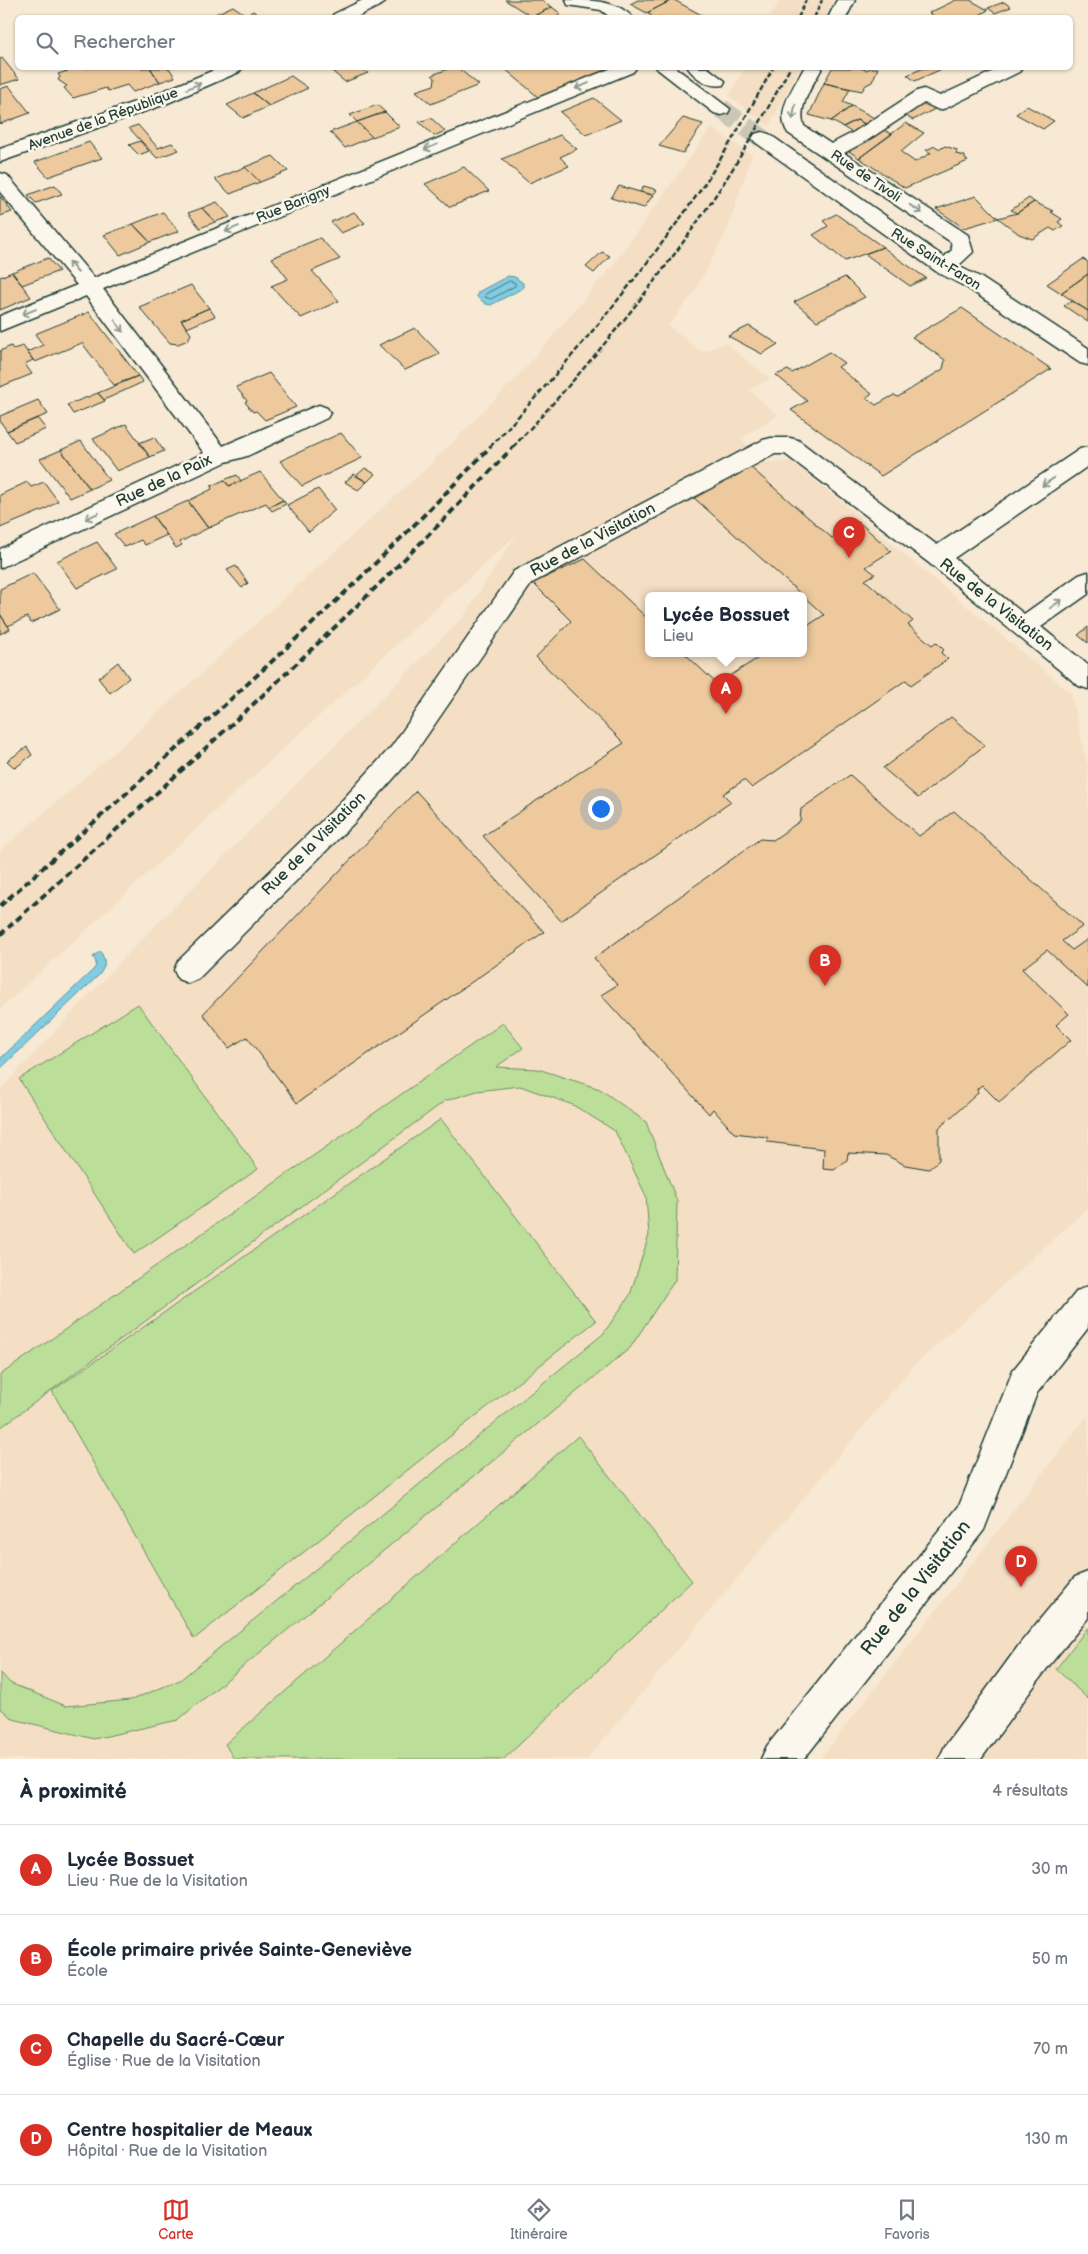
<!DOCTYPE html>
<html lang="fr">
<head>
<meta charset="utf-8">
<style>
	:root { --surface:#fff; --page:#f2f2f3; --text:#1f2937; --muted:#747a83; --line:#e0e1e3; --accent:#d93025 }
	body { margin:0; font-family:"Balsamiq Sans",sans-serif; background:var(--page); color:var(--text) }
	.you { position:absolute; left:600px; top:808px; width:18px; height:18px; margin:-12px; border:4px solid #fff; border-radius:50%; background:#1a73e8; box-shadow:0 0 0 8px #1a73e833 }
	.badge { display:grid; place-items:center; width:32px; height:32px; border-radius:50%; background:var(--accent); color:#fff; font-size:16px; font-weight:700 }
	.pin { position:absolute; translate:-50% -41px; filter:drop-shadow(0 1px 2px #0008) }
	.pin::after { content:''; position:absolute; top:26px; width:18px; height:15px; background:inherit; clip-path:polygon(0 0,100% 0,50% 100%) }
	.popup { position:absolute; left:645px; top:592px; width:162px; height:65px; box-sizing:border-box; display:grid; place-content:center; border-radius:8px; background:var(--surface); filter:drop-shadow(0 1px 4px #0005); font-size:16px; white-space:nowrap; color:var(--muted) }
	.popup b { font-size:19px; color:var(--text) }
	.popup::after { content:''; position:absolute; left:50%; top:100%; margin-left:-10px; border:10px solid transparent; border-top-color:var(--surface) }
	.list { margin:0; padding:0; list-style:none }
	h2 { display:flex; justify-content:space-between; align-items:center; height:65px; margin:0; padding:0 20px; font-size:21px }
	h2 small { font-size:16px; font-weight:400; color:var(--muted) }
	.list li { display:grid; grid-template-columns:32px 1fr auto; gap:15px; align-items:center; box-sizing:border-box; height:90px; padding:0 20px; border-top:1px solid var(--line) }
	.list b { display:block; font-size:19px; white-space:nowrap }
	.list p { margin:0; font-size:16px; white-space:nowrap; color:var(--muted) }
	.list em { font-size:16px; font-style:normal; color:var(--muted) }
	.icon { flex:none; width:28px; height:28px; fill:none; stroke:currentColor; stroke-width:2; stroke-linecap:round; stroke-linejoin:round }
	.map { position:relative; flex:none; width:1088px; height:1759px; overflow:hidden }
	.search { position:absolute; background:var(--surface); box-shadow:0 1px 4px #0004; left:15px; right:15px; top:15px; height:55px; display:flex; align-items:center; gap:12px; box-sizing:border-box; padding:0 18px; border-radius:8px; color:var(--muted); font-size:19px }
	.sheet { height:425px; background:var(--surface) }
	nav { display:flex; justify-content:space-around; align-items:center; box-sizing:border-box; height:70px; border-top:1px solid var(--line); background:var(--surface); font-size:14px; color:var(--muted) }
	nav a { display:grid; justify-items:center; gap:2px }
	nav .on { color:var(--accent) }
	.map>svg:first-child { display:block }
</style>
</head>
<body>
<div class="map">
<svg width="1088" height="1759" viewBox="0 0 1088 1759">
	<rect width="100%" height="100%" fill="#f7e9d4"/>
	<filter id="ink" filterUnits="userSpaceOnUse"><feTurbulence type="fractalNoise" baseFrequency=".02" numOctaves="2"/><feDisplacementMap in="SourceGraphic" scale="10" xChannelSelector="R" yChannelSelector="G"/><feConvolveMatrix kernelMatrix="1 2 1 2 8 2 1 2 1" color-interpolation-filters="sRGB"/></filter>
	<g filter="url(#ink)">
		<path fill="#f4dfc4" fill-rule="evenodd" d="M780,0h56l-9,17h-57z
			M744,68h56l-31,58 -40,-30z
			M711,128l41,27 -26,78 -32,60 -26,33 34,26 23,-9 45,36 -21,11 29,25 -38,24 28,23 24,-1 279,232 17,75v440l-173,156 -328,395h-587v-669l139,-148 326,-327 51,-80 -516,474v-158l118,-102 313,-285 89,-90 94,-110zM648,595h156v58h-156z
			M1088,1415v344h-268z"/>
		<path fill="#bbde98" stroke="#6d8e66" d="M138,1004l120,165 -124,85 -115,-175z
			M503,1023l20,25 -27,19 42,2 62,20 46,33 31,79 -2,79 -45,68 -452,372 -84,19 -81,-20 -13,-11v-36l10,11 56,23 65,-6 49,-20 423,-346 27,-39 19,-60 -3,-39 -31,-65 -42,-26 -53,-19 -43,5 -32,10 -445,327v-53z
			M441,1119l155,202 -402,318 -142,-248z
			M578,1436l114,145 -188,178h-270l-9,-15z
			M1088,1627v72l-32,-30z"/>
		<path fill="#82cce2" stroke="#5a939c" d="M508,276l7,1 8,6v5l-32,17 -5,-1 -9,-7 1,-5z
			M100,951c6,9 6,15 -1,24l-99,94v-10l95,-91 1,-6 -3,-5z"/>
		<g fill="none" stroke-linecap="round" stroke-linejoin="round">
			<path stroke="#47767a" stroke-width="1" d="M510,281l5,2v3l-24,13 -6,-2 1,-3z"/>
		</g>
		<path fill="#edc99d" stroke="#1f3d34" d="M505,0h36l11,7 -20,10z
			M638,0h34l-25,13 -17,-9z
			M672,0h2l33,18h-53l-7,-5z
			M956,0h14l18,10 -14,8h-37l-8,-5z
			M1004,2l7,5 -16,6 -7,-5z
			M233,6l13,9 7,-4 9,7h-55z
			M552,7l9,7 -7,4 -22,-1z
			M2,58l17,21 -19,6v-26z
			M77,68h73l10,14 -27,10 -6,-7 -19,6 -2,-3 -33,10 -9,-10 3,-2 -9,-6 2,-3 -2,-3z
			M153,68h16l6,9 -15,5 -9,-13z
			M345,68h17l6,5 -23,9 -12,-10z
			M451,68h7l21,17 -48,19 -15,-13 18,-6 1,-7 -3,-3z
			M504,68h51l2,1 5,-1h51l-75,29z
			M832,68h28l6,2 5,-2h7l-6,14 -6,3 -4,6 -38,-8z
			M924,68h20l-29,13 -8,-6z
			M291,76l17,12 -39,18 -16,-13z
			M824,83l26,6 -7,13 9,4 -21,15 -22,-6z
			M9,86l21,27 -30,11v-35z
			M253,93l16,13 -26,12 -16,-13z
			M923,97l16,10 -26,13 -14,-8z
			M594,98l27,22 -35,15 -26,-23z
			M377,105l8,7 -28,10 -7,-7z
			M852,106l28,15 -9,6 -14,-7 -14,7 -12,-6z
			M1027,106l27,15 -11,8 -27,-15z
			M385,112l15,15 -28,10 -15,-15z
			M431,118l14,13 -11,5 -15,-14z
			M683,118l20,6 -20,29 -24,-7z
			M857,120l14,7 -14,9 -14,-9z
			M357,122l15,15 -27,11 -15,-16z
			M906,123l18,10 -23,19 14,10 16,-9 -5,-3 9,-4 5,3 5,-3 12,4 -1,4 9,2v3l3,2 -63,27 -46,-30z
			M138,125l20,23 14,-5 7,7 -22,8 -28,-30z
			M877,127l15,7 -33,24 -16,-11z
			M560,135l17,14 -17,8 9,9 -40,17 -27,-24z
			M140,141l9,10 -10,4 -10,-10z
			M89,142l13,16 -54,19 -13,-15z
			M273,156l15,15 -28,11 -15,-15z
			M245,167l15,15 -30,12 -15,-15z
			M464,167l25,24 -39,16 -25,-23z
			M55,185l7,9 -26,9 -8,-8z
			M619,186l21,6 13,3 -9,13 -33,-10z
			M644,186l13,4 -4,5 -13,-3z
			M0,196l12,16 -12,4z
			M976,196l22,22 -34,10 -28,-19z
			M1029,198l5,4 -17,11 -6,-3z
			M217,202l13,15 -15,5 -13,-14z
			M1034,202l19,9 -2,1 11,7 -4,3 5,4 -8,5 -5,-3 -18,11 -13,-5 -21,-16 19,-5z
			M202,208l13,14 -15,6 -12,-15z
			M163,212l16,19 -29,11 -17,-18z
			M354,212l11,11 -24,10 -10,-11z
			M836,214l47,33 -38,14 -32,-26 15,-9 -5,-5z
			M133,224l17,18 -30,13 -16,-20z
			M320,238l20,21 -28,12 27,30 -38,17 -30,-32 17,-7 -16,-21z
			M883,247l17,13 26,18 -16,8 -45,-32z
			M602,252l8,4 -16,17 -8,-6z
			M48,258l11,13 -37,14 -10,-13z
			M1083,259l5,3v12l-27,19 -14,-9z
			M12,272l19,25 -31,13v-33z
			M1088,274v37l-27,-18z
			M845,277l20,20 -48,24 -23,-19z
			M191,285l18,23 -28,12 10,14 -3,6 -10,4 -8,-1 -31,-36z
			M1072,301l16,10v11l-24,-16z
			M209,308l6,8 -28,12 -6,-8z
			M962,308l89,61 -170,107 -90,-66 16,-9 -31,-26 12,-5 4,3 37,-21 15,11 -6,4 34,27 -6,4 10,7 18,-10 4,2 45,-28 2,-9 -33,-23z
			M89,312l23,30 26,34 -24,9 -32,-42 -47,19 -8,-10 16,-7 -8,-11z
			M749,326l29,18 -16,10 -34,-18z
			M415,328l25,26 -35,16 -26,-25z
			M11,346l2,3 10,-3 10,14 -8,4 7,10 -32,13v-36z
			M269,373l27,34 -31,13 -9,-9 -3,1 -8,-10 2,-1 -11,-14z
			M138,376l5,6 -39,18 -6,-7z
			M98,393l7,8 -32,13 -6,-9z
			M38,400l10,14 -41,17 -7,-10v-5z
			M37,418l9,11 -31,13 -8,-11z
			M126,424l24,33 -33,14 -24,-32z
			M341,433l21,25 -60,28 -22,-25z
			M154,437l10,14 -14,6 -11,-14z
			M81,441l28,39 -19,9 -29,-39z
			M61,450l29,39 -20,9 -30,-39z
			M749,466l83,72 27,-16 32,29 -25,16 9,7 -10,6 48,41 -5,4 24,20 4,-3 8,8 -3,3 7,6 -37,26 -5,-5 -154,108 -8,-8 -21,14 8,8 -170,119 -78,-85 141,-93 -88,-86 35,-36 -38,-38 52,-24 63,60v34h36l33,31 49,-31h38v-25l20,-13 -131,-118z
			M365,468l10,6 -8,8 -11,-6z
			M260,472l23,28 -14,7 -3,-4 -58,25 -20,-27 24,-12 -1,-3 13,-6 5,6z
			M354,474l13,8 -9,8 -13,-8z
			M237,475l4,6 -12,5 -5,-6z
			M27,482l4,5 13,-5 14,19 -12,8 -46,19v-33z
			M318,489l17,21 -26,22 -22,-27z
			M283,500l3,4 -14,7 -3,-4z
			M188,501l20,27 -28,14 2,3 -6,3 -23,-32z
			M153,516l14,19 -22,10 -4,-5 -16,7 -11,-13z
			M97,542l20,27 -40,19 -20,-27z
			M236,566l12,17 -6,5 -15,-18z
			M33,573l27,36 -29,14 -4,-6 -19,9 -8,-12v-25z
			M0,614l10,15 -10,5z
			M1088,627v16l-10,-8z
			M118,662l11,16 -19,15 -12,-15z
			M951,717l34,28 -67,53 -35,-30z
			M27,747l5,8 -17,13 -8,-7z
			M850,775l69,61 35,-25 129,115 -21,15 10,9 16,-11v49l-41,-38 -25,19 47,45 -13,11 15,15 -72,62 -17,-17 -5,4 1,4 -39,35v32l-10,9 -24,-4 -19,-10 -38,-2 -1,7 -13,10 -11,-1 1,-20 -56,-7 -1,-5 -33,-4 -21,-24 -4,5 -108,-119 16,-10 -23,-27 166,-119 13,1 27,-19 1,-12z
			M416,791l128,141 -247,171 -50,-66 -18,11 -26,-34z"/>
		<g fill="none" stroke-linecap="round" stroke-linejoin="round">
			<path stroke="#ccc7b4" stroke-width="20" stroke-dasharray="20 10" stroke-linecap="butt" d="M721,109l41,29"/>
			<g stroke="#1f3d34" stroke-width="3">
				<path id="minor" d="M363,0h23l-3,4 -28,14h-24l3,-4z
					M566,0c23,0 52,0 67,18h-22l-10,-8 -33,-5z
					M837,0h18l-9,18h-18z
					M219,68h23l-3,4 -76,33 -163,57v-13l149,-52z
					M612,68h24l-3,4 -530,217 120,157 88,-38 8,-3 8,3 3,5 -3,5 -80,38 -21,6 -226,106v-19l204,-96 -118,-157 -86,35v-15l77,-31 -77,-93v-19l7,2 87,103z
					M656,68h20l54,41 -2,4 -7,2 -7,-2z
					M688,68h20l17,13 -2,4c-13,3 -28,-7 -35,-17z
					M804,68h18c-9,17 -25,38 -18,58l27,18 23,-12 63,-41 7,-2 16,7 60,-28h22l-3,4 -73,36 -7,2 -15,-7 -56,37 -24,13 124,82 5,17 -15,14 22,11 108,71v17l-8,-2 -114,-76 -29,-15 -182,-130 -3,-4 3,-4 7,-2 7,2 175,123 8,-7 -1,-8 -3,-2 -160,-107c-14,-21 6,-46 16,-65z
					M771,438h19l8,2 139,105 143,-96 8,-2v19l-134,92 70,56 55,-39 9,-3v22l-47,33 47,38v24l-9,-3 -150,-123 -144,-109h-10l-243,129 -122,177 -56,63 -156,156 -10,4 -10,-4 -4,-9 4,-9 158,-154 56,-61 122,-175 249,-131z
					M1088,1286v42l-51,65 -53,137 -180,229h-43l6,-13 192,-240 54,-136 64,-79z
					M1088,1572v46l-40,49 -67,92h-42l6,-13 77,-105 53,-64z"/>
			</g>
			<use href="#minor" fill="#fbf7ec" fill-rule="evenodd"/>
			<path stroke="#1f3d34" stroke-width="2.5" stroke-dasharray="5.5 2.5" stroke-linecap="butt" d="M798,18l8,-18
				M814,18l8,-18
				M490,447c74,-79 144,-163 207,-252 28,-41 52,-84 76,-127
				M513,447c73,-78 143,-162 202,-251 28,-41 51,-85 75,-128"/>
			<path stroke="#1f3d34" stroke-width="4" stroke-dasharray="7 4" stroke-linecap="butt" d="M0,906c167,-149 337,-297 491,-460
				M0,935c175,-159 353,-316 514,-489"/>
		</g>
		<defs><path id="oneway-shaft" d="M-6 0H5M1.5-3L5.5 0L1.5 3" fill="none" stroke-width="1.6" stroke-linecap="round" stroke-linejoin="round" transform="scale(1.25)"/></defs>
		<g stroke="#8d9a90">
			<use href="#oneway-shaft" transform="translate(194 86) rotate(-23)"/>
			<use href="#oneway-shaft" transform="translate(582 86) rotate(158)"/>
			<use href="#oneway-shaft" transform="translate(794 112) rotate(101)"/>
			<use href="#oneway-shaft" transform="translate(431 147) rotate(158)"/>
			<use href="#oneway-shaft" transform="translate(916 209) rotate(33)"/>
			<use href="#oneway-shaft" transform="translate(232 229) rotate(158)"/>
			<use href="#oneway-shaft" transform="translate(73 267) rotate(-130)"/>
			<use href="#oneway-shaft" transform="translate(29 312) rotate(158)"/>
			<use href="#oneway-shaft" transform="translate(119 326) rotate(53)"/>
			<use href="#oneway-shaft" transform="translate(1048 482) rotate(146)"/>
			<use href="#oneway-shaft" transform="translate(92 516) rotate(155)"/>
			<use href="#oneway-shaft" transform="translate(1056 604) rotate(-35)"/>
		</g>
	</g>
	<g text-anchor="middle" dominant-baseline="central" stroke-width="5" stroke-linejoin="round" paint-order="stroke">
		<g font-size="14" fill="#1f3d34" stroke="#fbf7ec">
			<text transform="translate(103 119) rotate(-20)">Avenue de la République</text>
			<text transform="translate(866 176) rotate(34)">Rue de Tivoli</text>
			<text transform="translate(293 204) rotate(-22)">Rue Barigny</text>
			<text transform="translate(936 259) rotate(32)">Rue Saint-Faron</text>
		</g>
		<g font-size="16" fill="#1f3d34" stroke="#fbf7ec">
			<text transform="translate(164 481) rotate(-25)">Rue de la Paix</text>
			<text transform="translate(593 540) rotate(-28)">Rue de la Visitation</text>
			<text transform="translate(996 605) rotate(38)">Rue de la Visitation</text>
			<text transform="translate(314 844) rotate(-45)">Rue de la Visitation</text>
		</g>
		<g font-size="19" fill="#1f3d34" stroke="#fbf7ec">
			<text transform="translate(916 1588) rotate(-52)">Rue de la Visitation</text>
		</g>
	</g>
</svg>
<div class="you"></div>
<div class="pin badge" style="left:726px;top:714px">A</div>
<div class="popup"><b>Lycée Bossuet</b>Lieu</div>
<div class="pin badge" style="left:825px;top:986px">B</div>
<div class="pin badge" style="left:849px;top:558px">C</div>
<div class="pin badge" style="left:1021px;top:1587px">D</div>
<div class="search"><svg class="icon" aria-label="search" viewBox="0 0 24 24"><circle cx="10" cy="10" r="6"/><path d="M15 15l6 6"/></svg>Rechercher</div>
</div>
<section class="sheet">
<h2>À proximité<small>4 résultats</small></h2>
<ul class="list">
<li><span class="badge">A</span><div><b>Lycée Bossuet</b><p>Lieu · Rue de la Visitation</p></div><em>30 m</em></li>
<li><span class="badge">B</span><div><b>École primaire privée Sainte-Geneviève</b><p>École</p></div><em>50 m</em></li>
<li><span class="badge">C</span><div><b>Chapelle du Sacré-Cœur</b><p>Église · Rue de la Visitation</p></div><em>70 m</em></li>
<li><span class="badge">D</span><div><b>Centre hospitalier de Meaux</b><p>Hôpital · Rue de la Visitation</p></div><em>130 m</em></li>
</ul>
</section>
<nav>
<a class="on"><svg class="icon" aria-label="map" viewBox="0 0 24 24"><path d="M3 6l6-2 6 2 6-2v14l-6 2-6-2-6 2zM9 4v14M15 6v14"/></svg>Carte</a>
<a><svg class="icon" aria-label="directions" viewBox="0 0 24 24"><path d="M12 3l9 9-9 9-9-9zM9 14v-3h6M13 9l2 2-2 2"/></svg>Itinéraire</a>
<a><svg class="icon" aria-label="saved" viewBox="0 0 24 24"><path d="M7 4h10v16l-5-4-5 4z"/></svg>Favoris</a>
</nav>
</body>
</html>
